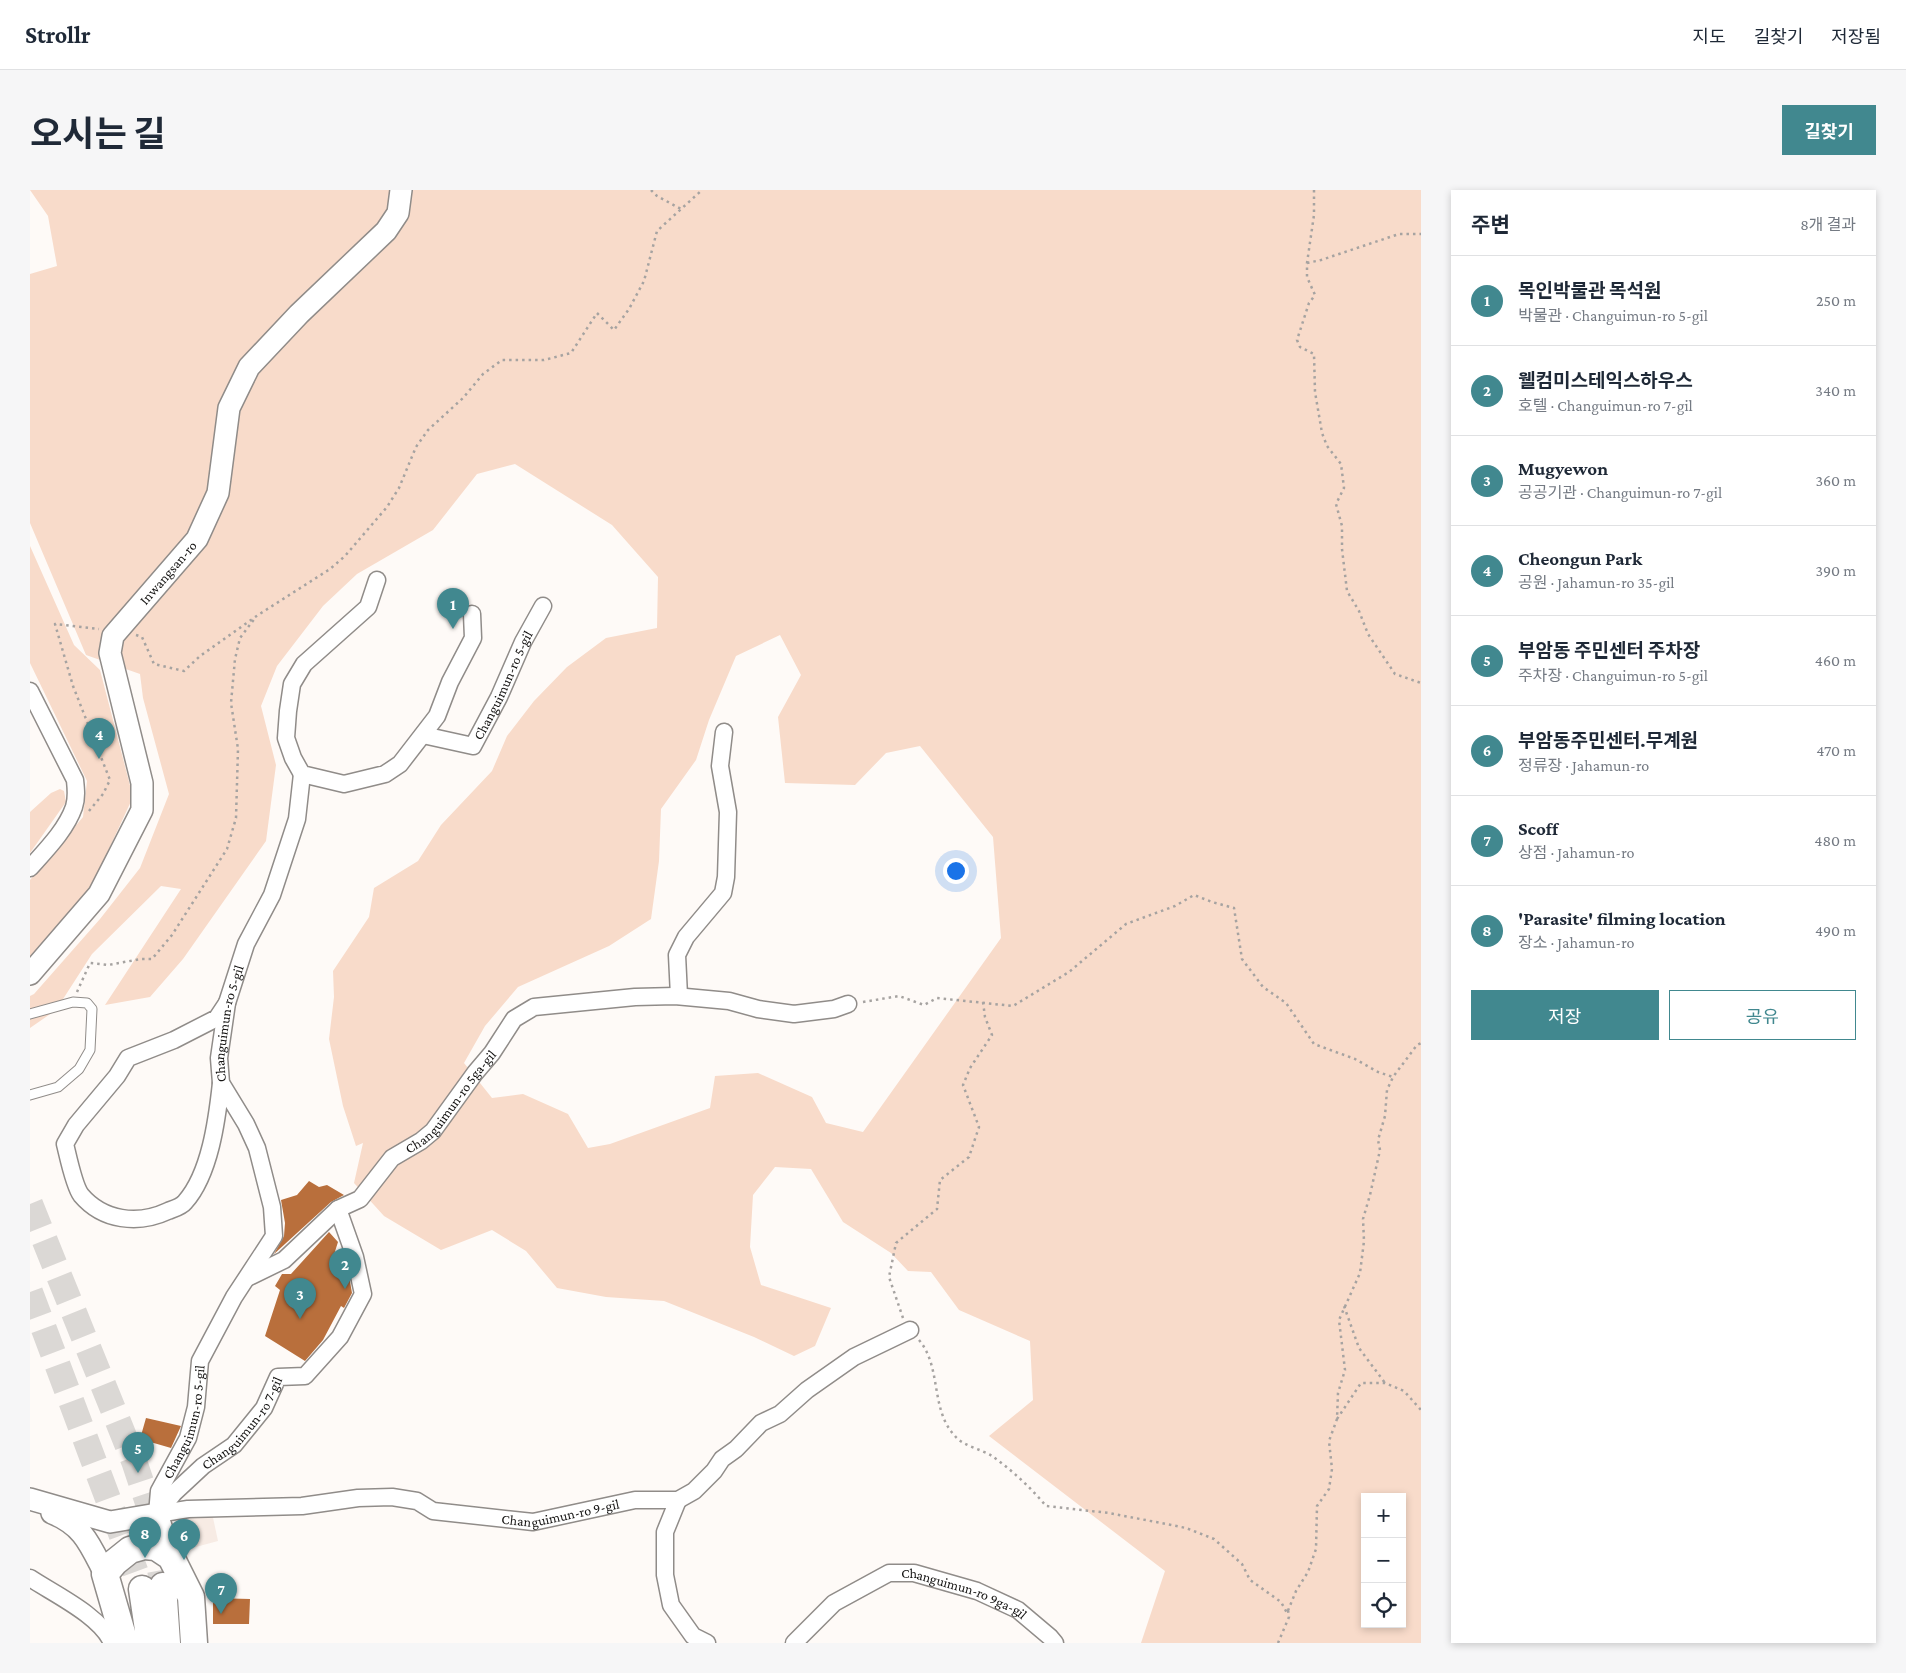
<!DOCTYPE html>
<html lang="ko">
<head>
<meta charset="utf-8">
<style>
	:root { --surface:#fff; --page:#f6f6f7; --text:#1f2937; --muted:#747a83; --line:#e0e1e3; --accent:#41888f }
	body { margin:0; font-family:"Crimson Pro","Noto Sans KR",serif; background:var(--page); color:var(--text) }
	.controls { position:absolute; right:15px; bottom:15px; display:grid; overflow:hidden; border-radius:0px; box-shadow:0 2px 8px #0003 }
	.controls button { width:45px; height:45px; display:grid; place-items:center; padding:0; border:0; border-bottom:1px solid var(--line); background:var(--surface); color:var(--text); font:25px sans-serif }
	.you { position:absolute; left:925px; top:680px; width:18px; height:18px; margin:-12px; border:4px solid #fff; border-radius:50%; background:#1a73e8; box-shadow:0 0 0 8px #1a73e833 }
	.badge { display:grid; place-items:center; width:32px; height:32px; border-radius:50%; background:var(--accent); color:#fff; font-size:16px; font-weight:700 }
	.pin { position:absolute; translate:-50% -41px; filter:drop-shadow(0 1px 2px #0008) }
	.pin::after { content:''; position:absolute; top:26px; width:18px; height:15px; background:inherit; clip-path:polygon(0 0,100% 0,50% 100%) }
	.list { margin:0; padding:0; list-style:none }
	h2 { display:flex; justify-content:space-between; align-items:center; height:65px; margin:0; padding:0 20px; font-size:21px }
	h2 small { font-size:16px; font-weight:400; color:var(--muted) }
	.list li { display:grid; grid-template-columns:32px 1fr auto; gap:15px; align-items:center; box-sizing:border-box; height:90px; padding:0 20px; border-top:1px solid var(--line) }
	.list b { display:block; font-size:19px; white-space:nowrap }
	.list p { margin:0; font-size:16px; white-space:nowrap; color:var(--muted) }
	.list em { font-size:16px; font-style:normal; color:var(--muted) }
	.actions { display:flex; gap:10px; padding:15px 20px }
	.actions a { flex:1; padding:11px 0; border:1px solid var(--accent); border-radius:0px; text-align:center; font-size:18px; color:var(--accent) }
	.actions .main { background:var(--accent); color:#fff }
	.icon { flex:none; width:28px; height:28px; fill:none; stroke:currentColor; stroke-width:2; stroke-linecap:round; stroke-linejoin:round }
	.map { position:relative; flex:none; width:1391px; height:1453px; overflow:hidden; border-radius:0px }
	header { display:flex; align-items:center; gap:30px; box-sizing:border-box; height:70px; padding:0 25px; background:var(--surface); border-bottom:1px solid var(--line) }
	header strong { font-size:24px }
	nav { display:flex; gap:28px; margin-inline-start:auto; font-size:18px }
	.intro { display:flex; align-items:center; justify-content:space-between; box-sizing:border-box; height:120px; padding:0 30px }
	h1 { margin:0; font-size:35px }
	.button { padding:12px 22px; border-radius:0px; background:var(--accent); color:#fff; font-size:18px; font-weight:700 }
	main { display:flex; gap:30px; padding:0 30px }
	aside { flex:1; background:var(--surface); border-radius:0px; box-shadow:0 2px 8px #0003 }
	.map>svg:first-child { display:block }
</style>
</head>
<body>
<header>
<strong>Strollr</strong>
<nav><a>지도</a><a>길찾기</a><a>저장됨</a></nav>
</header>
<div class="intro"><h1>오시는 길</h1><a class="button">길찾기</a></div>
<main>
<div class="map">
<svg width="1391" height="1453" viewBox="0 0 1391 1453">
	<rect width="100%" height="100%" fill="#fefaf7"/>
	<path fill="#f7ebe4" d="M182,1323l6,28 -26,7 -8,-29z"/>
	<path fill="#f8dbca" fill-rule="evenodd" d="M0,0h1391v1453h-280l24,-72 -176,-135 44,-36 -3,-59 -71,-31 -28,-38 -23,-1 -17,-18 -48,-31 -32,-53 -36,-2 -22,28 -3,52 11,38 70,23 -16,38 -21,10 -40,-19 -90,-36 -58,-4 -49,-9 -31,-37 -34,-21 -51,20 -57,-34 -30,-33 9,-40 -7,3 -13,-40 -14,-67 5,-42 -1,-26 36,-54 5,-29 44,-27 23,-36 51,-54 15,-35 27,-35 33,-34 39,-29 51,-10 1,-51 -46,-52 -97,-61 -38,10 -44,56 -76,44 -34,32 -46,60 -16,40 15,59 -10,76 -83,118 -33,38 -45,8 76,-116 -20,-3 -69,68 -36,56 -26,18v-32l4,-2 66,-75 40,-51 29,-74 -26,-96 -3,-24 -54,-19 -56,-132v-249l27,-8 -9,-50zM750,445l21,40 -23,42 7,66 70,2 31,-32 34,-7 73,91 8,101 -138,194 -37,-9 -14,-26 -54,-24 -43,3 -5,32 -100,36 -22,4 -20,-34 -45,-20 -31,4 -28,-35 21,-37 33,-39 91,-41 42,-27 8,-58 2,-52 35,-49 13,-40 27,-64zM1335,1307h37v127h-37z
		M0,356l44,99 26,25 33,127 -43,93 -49,59 -11,8v-77l53,-63 4,-36 -57,-118z
		M30,599l4,2 2,11 -36,51v-41l21,-19z"/>
	<path fill="#b96f3c" d="M279,991l10,6 8,-2 17,10 -13,7 -57,52 10,-18 1,-13 -4,-23 16,-5z
		M299,1042l9,10 -7,22 17,6 4,23 -8,15 -3,-2 -18,34 -18,21 -40,-25 15,-46 -5,-4 7,-12h9z
		M116,1228l35,8 -10,22 -31,-9z
		M183,1408l37,1 -1,25h-36z"/>
	<g fill="none" stroke-linecap="round" stroke-linejoin="round">
		<path stroke="#dbd8d5" stroke-width="26" stroke-dasharray="26 13" stroke-linecap="butt" d="M0,1014l104,257 14,42 15,83
			M0,1102l112,297"/>
		<g stroke="#908c89" stroke-width="11">
			<path id="service" d="M0,824l43,-12 14,1 5,6 -2,41 -11,19 -21,18 -28,8"/>
		</g>
		<g stroke="#908c89" stroke-width="19">
			<g id="minor">
				<path d="M347,390l-9,27 -64,57 -12,20 -4,27 -2,27 7,20 9,16 42,10 41,-10 15,-10 37,-48 13,-34 23,-44 -1,-24"/>
				<path d="M0,501l45,89c1,9 2,18 -1,27 -8,23 -28,43 -44,61"/>
				<path id="s1" d="M393,545l50,11 26,-49 24,-55 20,-36"/>
				<path d="M649,806l-2,-41 9,-18 37,-44 3,-16 2,-65 -8,-46 4,-34"/>
				<path d="M191,893c-4,37 -11,91 -36,119 -4,5 -12,7 -17,9 -30,14 -65,10 -87,-16 -7,-9 -13,-39 -16,-51l11,-19 41,-49 11,-18 46,-18 43,-22 10,-15"/>
				<path id="s2" d="M219,1087l35,-17 54,-51 22,-10 32,-41 29,-17 12,-10 42,-58 17,-20 22,-34 20,-12 101,-10 40,-1 54,5 29,8 36,5 40,-5 14,-5"/>
				<path d="M648,1310l-13,32v43l6,30 22,31 14,7"/>
				<path id="s3" d="M127,1324l31,-5 114,-3 56,-8 34,-1 25,4 16,10 100,11 102,-22h43l16,-9 20,-20 8,-12 14,-10 25,-26 19,-9 27,-24 47,-33 56,-27"/>
				<path id="s4" d="M127,1324l2,-23 29,-53 8,-31 4,-46 34,-64 40,-61 -2,-29 -15,-59 -11,-24 -25,-41 -2,-25 8,-55 19,-59 26,-49 25,-76 5,-45"/>
				<path id="s5" d="M127,1324l17,-21 29,-27 31,-21 30,-37 14,-31 27,-1 35,-39 23,-43 -8,-37 -17,-48"/>
				<path d="M0,1388c24,16 71,38 82,65"/>
				<path id="s6" d="M764,1453l40,-40 55,-30h25l63,18 41,19 32,27 5,6"/>
			</g>
		</g>
		<g stroke="#908c89" stroke-width="24">
			<g id="tertiary">
				<path id="s7" d="M0,784l69,-80 43,-84v-27l-32,-130 3,-17 84,-97 21,-46 11,-85 20,-41 50,-53 87,-83 12,-18 3,-23"/>
				<path d="M0,1309l80,23 47,-8 14,43"/>
				<path d="M22,1323c32,13 38,32 53,61"/>
			</g>
		</g>
		<g stroke="#908c89" stroke-width="29">
			<path id="primary" d="M133,1396l4,57
				M112,1399l8,54
				M95,1453l-20,-69 10,-12 15,-12 14,-4 12,1 15,10 20,40 3,46"/>
		</g>
		<path stroke="#a6a3a1" stroke-width="2.5" stroke-dasharray="2.5 4" stroke-linecap="butt" d="M621,0l6,6 24,13
			M1284,0v25l-7,48v14l8,18 -6,8 -12,37 3,7 14,7 1,38 7,41 5,13 14,18 3,24 -8,16 6,22v23l5,42 12,20 9,23 27,40 26,9
			M1277,73l14,-3 78,-26h22
			M106,445l6,2 12,27 30,7 16,-15 58,-41 72,-46 15,-13 42,-49 12,-19 17,-41 12,-17 35,-32 20,-24 19,-14h42l27,-7 26,-40 17,17 15,-21 15,-28 13,-50 45,-41
			M59,621l14,-17 7,-14 -37,-94 -18,-62 44,5
			M47,802l13,-29 18,2 33,-6h11l20,-24 55,-86 9,-31 2,-69 -7,-46 4,-44 5,-21 15,-20
			M833,812l36,-6 25,9 13,-7 76,8 56,-34 57,-48 49,-18 19,-11 18,7 22,6 8,51 21,28 23,16 28,41 41,15 23,13 15,5
			M1314,1116l15,42 26,35
			M873,1128l-14,-41 7,-34 41,-34 3,-29 29,-23 10,-30 -16,-42 7,-17 22,-33 -7,-18 -2,-15
			M889,1150c23,27 11,70 36,96 8,10 26,13 37,20 20,14 39,32 54,50l63,7 57,11 20,4 28,11 28,25 8,16 31,22 6,11 9,-22 12,-19 8,-23 1,-43 12,-17 3,-20 -3,-28 8,-22 1,-26 7,-23 -6,-50 21,-47 4,-32 -1,-22 7,-24 10,-45 -2,-10 7,-24 2,-26 6,-13 24,-32 4,-2
			M1307,1229l24,-36h24l19,8 17,19
			M1248,1453l11,-26 -1,-7"/>
		<use href="#service" stroke="#fff" stroke-width="9"/>
		<use href="#minor" stroke="#fff" stroke-width="16"/>
		<use href="#tertiary" stroke="#fff" stroke-width="21"/>
		<use href="#primary" stroke="#fff" stroke-width="26"/>
	</g>
	<g text-anchor="middle" dominant-baseline="central" stroke-width="5" stroke-linejoin="round" paint-order="stroke">
		<g font-size="14" fill="#151413" stroke="#fff">
			<text stroke="none"><textPath href="#s7" startOffset="462">Inwangsan-ro</textPath></text>
			<text stroke="none"><textPath href="#s1" startOffset="119">Changuimun-ro 5-gil</textPath></text>
			<text stroke="none"><textPath href="#s4" startOffset="532">Changuimun-ro 5-gil</textPath></text>
			<text stroke="none"><textPath href="#s2" startOffset="272">Changuimun-ro 5ga-gil</textPath></text>
			<text stroke="none"><textPath href="#s4" startOffset="98">Changuimun-ro 5-gil</textPath></text>
			<text stroke="none"><textPath href="#s5" startOffset="126">Changuimun-ro 7-gil</textPath></text>
			<text stroke="none"><textPath href="#s3" startOffset="409">Changuimun-ro 9-gil</textPath></text>
			<text stroke="none"><textPath href="#s6" startOffset="198">Changuimun-ro 9ga-gil</textPath></text>
		</g>
	</g>
</svg>
<div class="controls">
<button>+</button>
<button>−</button>
<button><svg class="icon" aria-label="locate" viewBox="0 0 24 24"><circle cx="12" cy="12" r="6"/><path d="M12 2v4M12 18v4M2 12h4M18 12h4"/></svg></button>
</div>
<div class="you"></div>
<div class="pin badge" style="left:423px;top:439px">1</div>
<div class="pin badge" style="left:315px;top:1099px">2</div>
<div class="pin badge" style="left:270px;top:1129px">3</div>
<div class="pin badge" style="left:69px;top:569px">4</div>
<div class="pin badge" style="left:108px;top:1283px">5</div>
<div class="pin badge" style="left:154px;top:1370px">6</div>
<div class="pin badge" style="left:191px;top:1424px">7</div>
<div class="pin badge" style="left:115px;top:1368px">8</div>
</div>
<aside>
<h2>주변<small>8개 결과</small></h2>
<ul class="list">
<li><span class="badge">1</span><div><b>목인박물관 목석원</b><p>박물관 · Changuimun-ro 5-gil</p></div><em>250 m</em></li>
<li><span class="badge">2</span><div><b>웰컴미스테익스하우스</b><p>호텔 · Changuimun-ro 7-gil</p></div><em>340 m</em></li>
<li><span class="badge">3</span><div><b>Mugyewon</b><p>공공기관 · Changuimun-ro 7-gil</p></div><em>360 m</em></li>
<li><span class="badge">4</span><div><b>Cheongun Park</b><p>공원 · Jahamun-ro 35-gil</p></div><em>390 m</em></li>
<li><span class="badge">5</span><div><b>부암동 주민센터 주차장</b><p>주차장 · Changuimun-ro 5-gil</p></div><em>460 m</em></li>
<li><span class="badge">6</span><div><b>부암동주민센터.무계원</b><p>정류장 · Jahamun-ro</p></div><em>470 m</em></li>
<li><span class="badge">7</span><div><b>Scoff</b><p>상점 · Jahamun-ro</p></div><em>480 m</em></li>
<li><span class="badge">8</span><div><b>'Parasite' filming location</b><p>장소 · Jahamun-ro</p></div><em>490 m</em></li>
</ul>
<div class="actions"><a class="main">저장</a><a>공유</a></div>
</aside>
</main>
</body>
</html>
